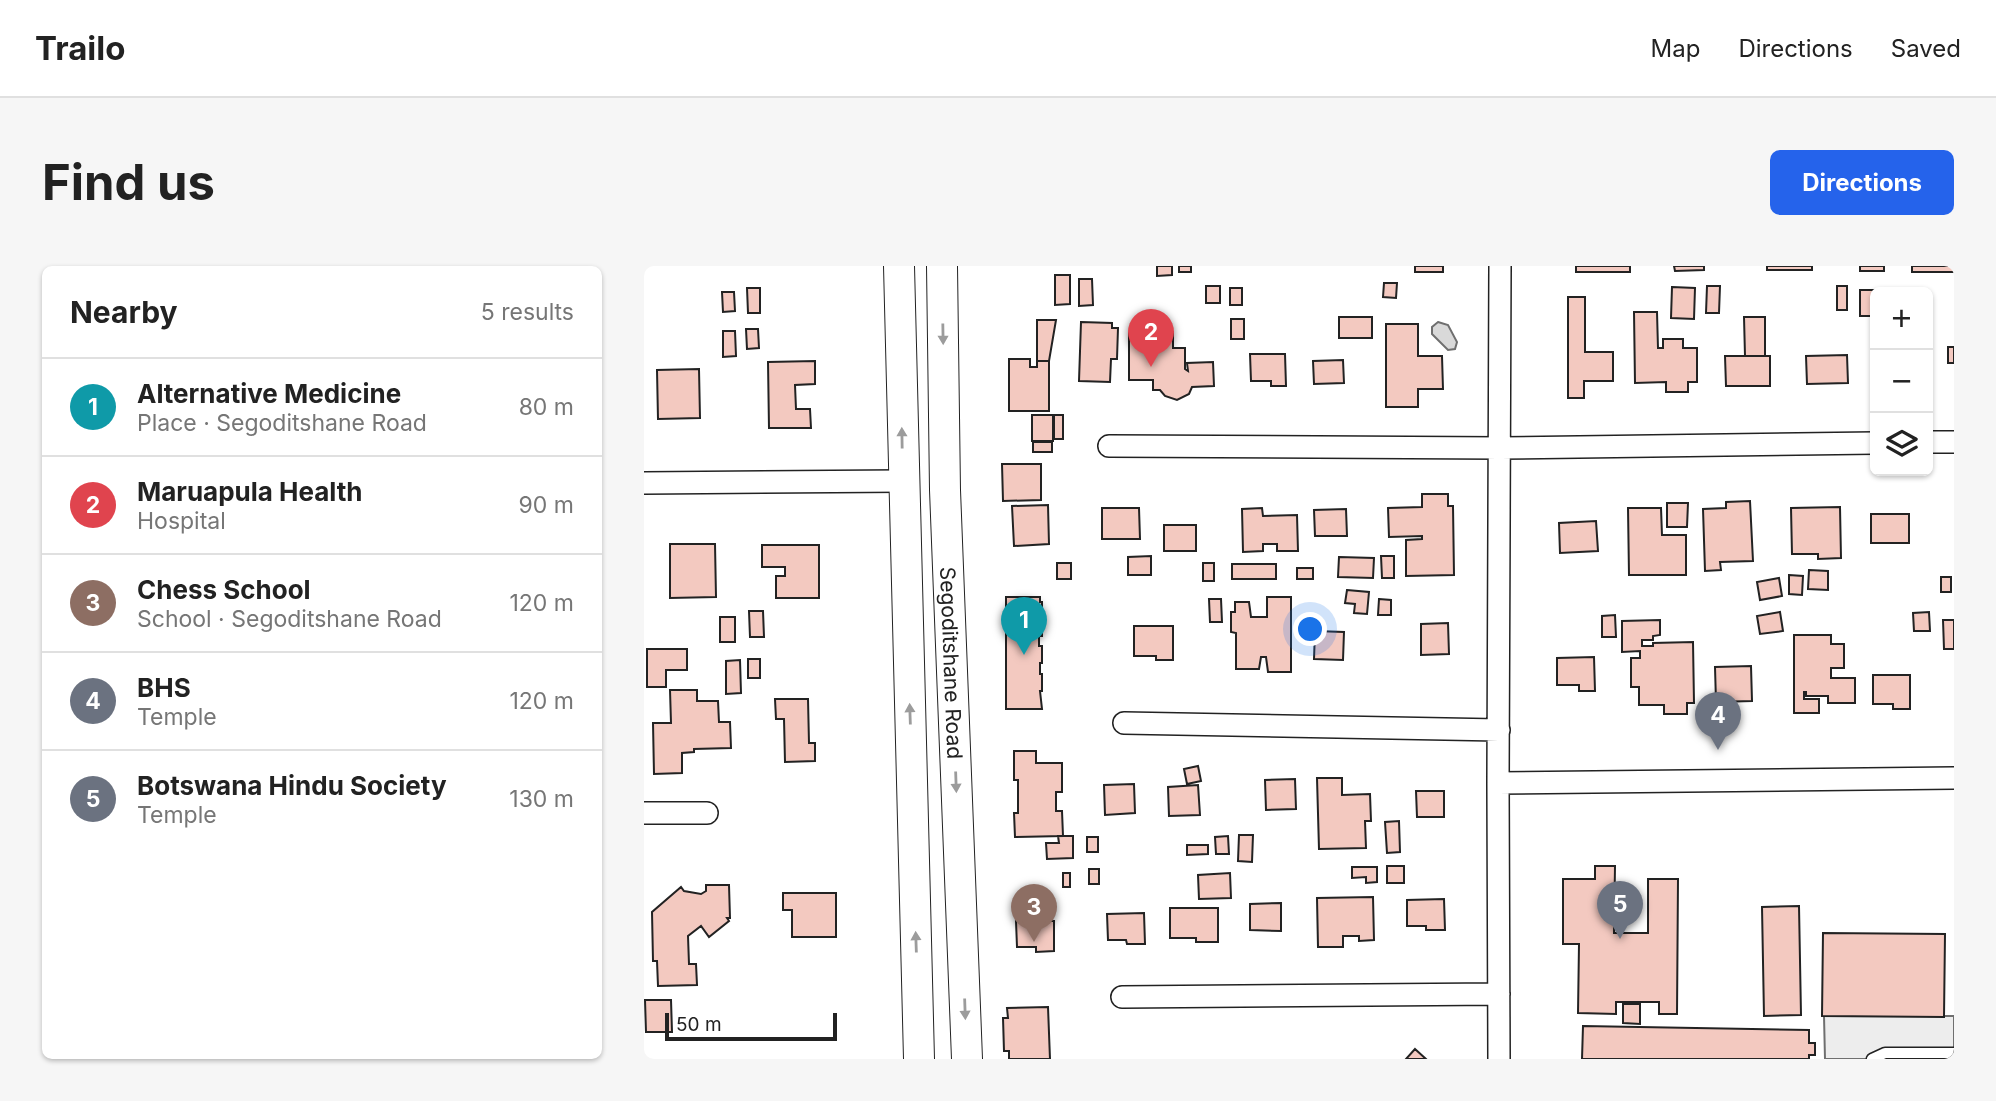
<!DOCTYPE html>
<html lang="en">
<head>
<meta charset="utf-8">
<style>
	:root { --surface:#fff; --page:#f6f6f6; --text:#222; --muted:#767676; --line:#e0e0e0; --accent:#2563eb }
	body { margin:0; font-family:Inter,sans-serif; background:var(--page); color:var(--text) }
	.controls { position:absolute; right:21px; top:21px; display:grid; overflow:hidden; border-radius:10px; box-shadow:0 2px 5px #0004 }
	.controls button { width:63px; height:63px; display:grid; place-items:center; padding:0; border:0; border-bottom:2px solid var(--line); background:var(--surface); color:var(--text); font:35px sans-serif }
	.scale { position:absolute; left:21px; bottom:18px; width:172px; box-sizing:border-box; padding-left:7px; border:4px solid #222; border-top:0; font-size:19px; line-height:24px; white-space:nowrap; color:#222; -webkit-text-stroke:5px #fff; paint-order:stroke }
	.you { position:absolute; left:667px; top:364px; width:24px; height:24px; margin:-18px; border:5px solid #fff; border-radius:50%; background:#1a73e8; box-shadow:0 0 0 10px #1a73e833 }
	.badge { display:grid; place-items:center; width:46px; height:46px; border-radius:50%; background:var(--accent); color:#fff; font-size:23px; font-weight:700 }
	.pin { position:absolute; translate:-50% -58px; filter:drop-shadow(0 2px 4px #0008) }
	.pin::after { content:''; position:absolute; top:37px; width:24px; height:21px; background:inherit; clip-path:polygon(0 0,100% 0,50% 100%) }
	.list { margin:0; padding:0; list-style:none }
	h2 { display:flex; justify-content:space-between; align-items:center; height:91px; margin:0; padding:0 28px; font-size:30px }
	h2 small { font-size:23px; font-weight:400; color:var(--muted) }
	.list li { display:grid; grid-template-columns:46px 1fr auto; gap:21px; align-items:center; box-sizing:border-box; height:98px; padding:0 28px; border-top:2px solid var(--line) }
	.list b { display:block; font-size:26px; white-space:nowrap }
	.list p { margin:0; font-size:23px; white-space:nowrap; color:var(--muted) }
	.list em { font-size:23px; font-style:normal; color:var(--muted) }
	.icon { flex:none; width:38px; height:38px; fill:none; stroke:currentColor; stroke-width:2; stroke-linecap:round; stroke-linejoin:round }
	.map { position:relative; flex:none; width:1310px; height:793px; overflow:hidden; border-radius:10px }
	header { display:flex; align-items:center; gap:42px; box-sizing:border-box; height:98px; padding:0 35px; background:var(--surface); border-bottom:2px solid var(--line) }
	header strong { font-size:33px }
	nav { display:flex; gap:38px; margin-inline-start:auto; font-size:24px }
	.intro { display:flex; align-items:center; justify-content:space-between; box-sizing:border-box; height:168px; padding:0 42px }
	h1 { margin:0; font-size:49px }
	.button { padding:18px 32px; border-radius:10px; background:var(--accent); color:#fff; font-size:24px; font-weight:700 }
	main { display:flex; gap:42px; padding:0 42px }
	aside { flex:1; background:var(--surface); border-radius:10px; box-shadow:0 2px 5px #0004 }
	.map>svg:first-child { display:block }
</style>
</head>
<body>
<header>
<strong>Trailo</strong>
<nav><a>Map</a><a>Directions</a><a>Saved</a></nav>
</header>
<div class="intro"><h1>Find us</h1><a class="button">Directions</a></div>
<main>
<aside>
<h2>Nearby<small>5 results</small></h2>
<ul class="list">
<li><span class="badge" style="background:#0f9aa8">1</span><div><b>Alternative Medicine</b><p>Place · Segoditshane Road</p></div><em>80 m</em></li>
<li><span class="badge" style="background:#e0444e">2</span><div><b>Maruapula Health</b><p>Hospital</p></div><em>90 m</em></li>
<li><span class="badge" style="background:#8d6e63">3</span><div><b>Chess School</b><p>School · Segoditshane Road</p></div><em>120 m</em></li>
<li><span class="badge" style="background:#6b7280">4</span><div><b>BHS</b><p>Temple</p></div><em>120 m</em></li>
<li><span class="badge" style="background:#6b7280">5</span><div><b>Botswana Hindu Society</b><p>Temple</p></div><em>130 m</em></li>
</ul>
</aside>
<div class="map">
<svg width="1310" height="793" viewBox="0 0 1310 793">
	<rect width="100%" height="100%" fill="#fff"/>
	<path fill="#ededed" stroke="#6f6f6f" stroke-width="2" d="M1180,750h130v43h-129z"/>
	<path fill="#d9d9d9" stroke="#6f6f6f" stroke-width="2" d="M794,56l10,3 9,17 -2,7 -7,1 -16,-16v-7z"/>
	<path fill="#f3c9c0" stroke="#222" stroke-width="2" d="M513,0h15v9l-15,1z
		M535,0h12v6h-12z
		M771,0h28v6h-28z
		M932,0h54v6h-54z
		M1030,0h30v4l-29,1z
		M1123,0h45v4h-45z
		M1216,0h24v5h-24z
		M1268,0h42v6h-42z
		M411,9h15v29l-15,1z
		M435,13h13l1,26 -14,1z
		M740,17h13l-1,15 -13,-1z
		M562,20h14v17h-14z
		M1063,20h13l-1,27h-13z
		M1193,20h10v24h-10z
		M1028,21l23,1 -1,31 -23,-1z
		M103,22h13v25h-12z
		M586,22h12v17h-12z
		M1216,24h14v26h-14z
		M78,26h12l1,19 -12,1z
		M924,31h17v55h28v29h-29v17h-16z
		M990,46h23l1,36h5v-9h20v9h14v34h-9v10h-22v-10l-31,1z
		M695,51h33v21h-33z
		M1100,51h21v39h-20z
		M587,53h13v20h-13z
		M393,54h19l-7,41h-12z
		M437,56l31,1v5h6l-1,31h-6l-1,23 -31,-1z
		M742,58h32v32h24l1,33h-25v18h-32z
		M102,63h12l1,19 -12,1z
		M79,65h12l1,25 -13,1z
		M529,66v16h12v21l3,2 -1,-8 26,-1 1,24 -22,1 -3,7 -12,6 -12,-4 -5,-6h-7v-10h-24v-47z
		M1304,81h6v16h-6z
		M606,88h35l1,32h-15v-5h-20z
		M1203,89l1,28 -41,1 -1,-28z
		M1081,90h45v30h-44z
		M365,93h21v8h7v-6h12v50h-40z
		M699,94l1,23 -30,1 -1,-23z
		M171,95v23l-20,1 1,24h14l1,19h-42l-1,-66z
		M55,103l1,49 -42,1 -1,-49z
		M388,149h21v26h-21z
		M410,149h9v24h-9z
		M389,176h19v10h-19z
		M358,198h39v36l-38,1z
		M778,228h26v12h5l1,69 -48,1v-36l16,-1v-3l-33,1 -1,-29 34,-1z
		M1106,235l3,60 -33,1 1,8 -16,1 -2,-62 23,-1v-6z
		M1023,237h21l-1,24h-20z
		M404,239l1,39 -35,2 -2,-40z
		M1196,241l1,51 -23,1v-5h-26l-1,-46z
		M458,242h37l1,31h-38z
		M618,242l1,8 34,-1 1,36h-21v-7h-14v7l-20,1 -1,-43z
		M984,242h33l1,27h24v40h-57z
		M702,243l1,27h-32l-1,-26z
		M1227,248h38v29h-38z
		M952,255l2,30 -38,2 -1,-30z
		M520,259h32v26h-32z
		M26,278h45l1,53 -46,1z
		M118,279h57v53h-43v-22h9v-9h-23z
		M507,290v19h-23v-18z
		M737,290h13v22h-12z
		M695,291l35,1 -1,20 -35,-1z
		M413,297h14v16h-14z
		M559,297h11v18h-11z
		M588,298h44v15h-44z
		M653,302h16v11h-16z
		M1165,304l19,1v19l-20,-1z
		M1145,309l14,1 -1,19 -13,-1z
		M1297,311h10v15h-10z
		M1135,312l3,18 -22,4 -3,-18z
		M703,324l22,2 -2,22 -13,-1 1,-9 -10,-1z
		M362,331h34v5h2v8h-3v9h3v17h-3v10h3v17h-2v11h2v17h-2l2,18h-36z
		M623,331h24v75h-23l-2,-15h-5l-2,12h-23v-36l-5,-1v-20h4v-10h14l2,15h16z
		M565,333h12l1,23h-12z
		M735,333l12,1v15h-13z
		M105,345h14l1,26h-14z
		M1136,346l3,19 -23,3 -3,-18z
		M1285,346l1,19h-16l-1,-18z
		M971,349l1,22h-14v-21z
		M76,351h15v25h-15z
		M1016,354v15l-7,1v4h-11v6h11v-3l40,-1 1,61h-7v11h-23v-9h-25v-18h-8v-29h9v-7l-18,1v-31z
		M1299,354h11v29h-10z
		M804,357l1,31 -28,1v-31z
		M490,360h39v34h-17v-4h-22z
		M671,365l29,1 -1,28 -29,-1z
		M1150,369h37v9h13v24h-13v10h24v25h-27v-7h-22v-4h-2v7h15v14h-25z
		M3,383h40v21h-21v17h-19z
		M950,391l1,34h-16v-6h-22v-27z
		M104,393h12v19h-12z
		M96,394l1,33 -15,1v-33z
		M1107,400l1,35 -36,1 -1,-35z
		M1229,409h37v34h-17v-5h-20z
		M26,424h27v11h21l1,21h11l1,26 -37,1v3l-12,1v20l-28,1 -1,-51h18z
		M131,433h33l1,44h6v18l-30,1 -1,-43h-8z
		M370,485h22v12h26v29h-6v19h6l1,25 -48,1 -1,-24h4v-33h-4z
		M554,500l3,15 -14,3 -3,-15z
		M673,512h25v17l28,-1 1,27h-6l1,27 -47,1z
		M651,513l1,30 -30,1 -1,-30z
		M490,518l1,29 -30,2 -1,-30z
		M554,519l2,30 -31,1 -1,-29z
		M772,525h28v26h-27z
		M755,555l1,31 -13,1 -2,-31z
		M595,569h14l-1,27 -14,-1z
		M414,570h15v22l-26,1 -1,-16h13z
		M584,570l1,18h-13l-1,-17z
		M443,571h11v15h-11z
		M543,579h21v9l-21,1z
		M743,600h17v17h-17z
		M951,600h20l-1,67h34v-54h30l-1,135h-18v-12h-43v12l-38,-1 1,-69h-16v-65h32z
		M708,601h25v15l-11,1v-6l-14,1z
		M445,603h10v15h-10z
		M419,607h7v14h-7z
		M586,607l1,25 -32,1 -1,-24z
		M62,619h23l1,33h-3l2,3 -20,16 -8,-11 -13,10 1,28h7l1,21 -39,1 -1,-25h-4l-1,-49 29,-25 3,4 17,3 5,-3z
		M139,627h53v44h-44v-27h-9z
		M729,631l1,43 -15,1v-5h-16v11h-25l-1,-49z
		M800,633l1,31h-19v-4h-19v-26z
		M637,637v28l-31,-1v-26z
		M1155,640l2,109 -37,1 -2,-109z
		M526,642h48v34h-22v-4h-26z
		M500,647l1,31h-18l-1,-4h-18l-1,-26z
		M372,655h38v30l-18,1v-5h-19z
		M1179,667l122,1 -1,83 -122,-1z
		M1,734h26l1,32h-26z
		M979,738h17v20l-17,-1z
		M404,741l2,52h-41v-8h-5l-1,-33h5l-1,-10z
		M939,760l226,4v13h6v12h-6v4h-227z
		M771,783l11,10h-20z"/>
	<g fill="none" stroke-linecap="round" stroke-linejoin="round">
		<g stroke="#222" stroke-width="13">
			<path id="service" d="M1228,793l13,-6h69"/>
		</g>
		<g stroke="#222" stroke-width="24">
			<path id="minor" d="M1284,176h26
				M465,180l392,2 374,-5
				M0,217l259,-2
				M480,457l375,7
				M854,517l456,-5
				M0,547h63
				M478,731l377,-3
				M855,793l-1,-276 2,-517"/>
		</g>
		<g stroke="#222" stroke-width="32">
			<g id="secondary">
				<path d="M255,0l20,793"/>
				<path id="s1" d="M298,0l3,224 22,569"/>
			</g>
		</g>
		<use href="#service" stroke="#fff" stroke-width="10"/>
		<use href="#minor" stroke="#fff" stroke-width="21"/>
		<use href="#secondary" stroke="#fff" stroke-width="30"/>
	</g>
	<defs><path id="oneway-solid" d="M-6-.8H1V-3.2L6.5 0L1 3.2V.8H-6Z" transform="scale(1.75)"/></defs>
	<g fill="#9c9c9c">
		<use href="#oneway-solid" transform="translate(299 68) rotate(89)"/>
		<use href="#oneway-solid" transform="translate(258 172) rotate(-91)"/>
		<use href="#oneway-solid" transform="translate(266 448) rotate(-92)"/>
		<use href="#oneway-solid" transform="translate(312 516) rotate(88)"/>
		<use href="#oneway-solid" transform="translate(272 676) rotate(-92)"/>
		<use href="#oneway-solid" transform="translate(321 743) rotate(88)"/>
	</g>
	<g text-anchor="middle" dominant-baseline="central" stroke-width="5" stroke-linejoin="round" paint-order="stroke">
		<g font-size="21" fill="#222" stroke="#fff">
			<text stroke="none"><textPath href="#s1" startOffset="397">Segoditshane Road</textPath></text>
		</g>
	</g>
</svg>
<div class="controls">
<button>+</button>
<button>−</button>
<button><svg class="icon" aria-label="layers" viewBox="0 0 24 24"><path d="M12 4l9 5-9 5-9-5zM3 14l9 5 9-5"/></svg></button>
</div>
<div class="scale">50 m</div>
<div class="you"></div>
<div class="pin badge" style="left:380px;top:389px;background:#0f9aa8">1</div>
<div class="pin badge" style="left:507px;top:101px;background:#e0444e">2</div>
<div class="pin badge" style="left:390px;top:676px;background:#8d6e63">3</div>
<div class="pin badge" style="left:1074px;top:484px;background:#6b7280">4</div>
<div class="pin badge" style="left:976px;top:673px;background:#6b7280">5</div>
</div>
</main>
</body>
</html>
